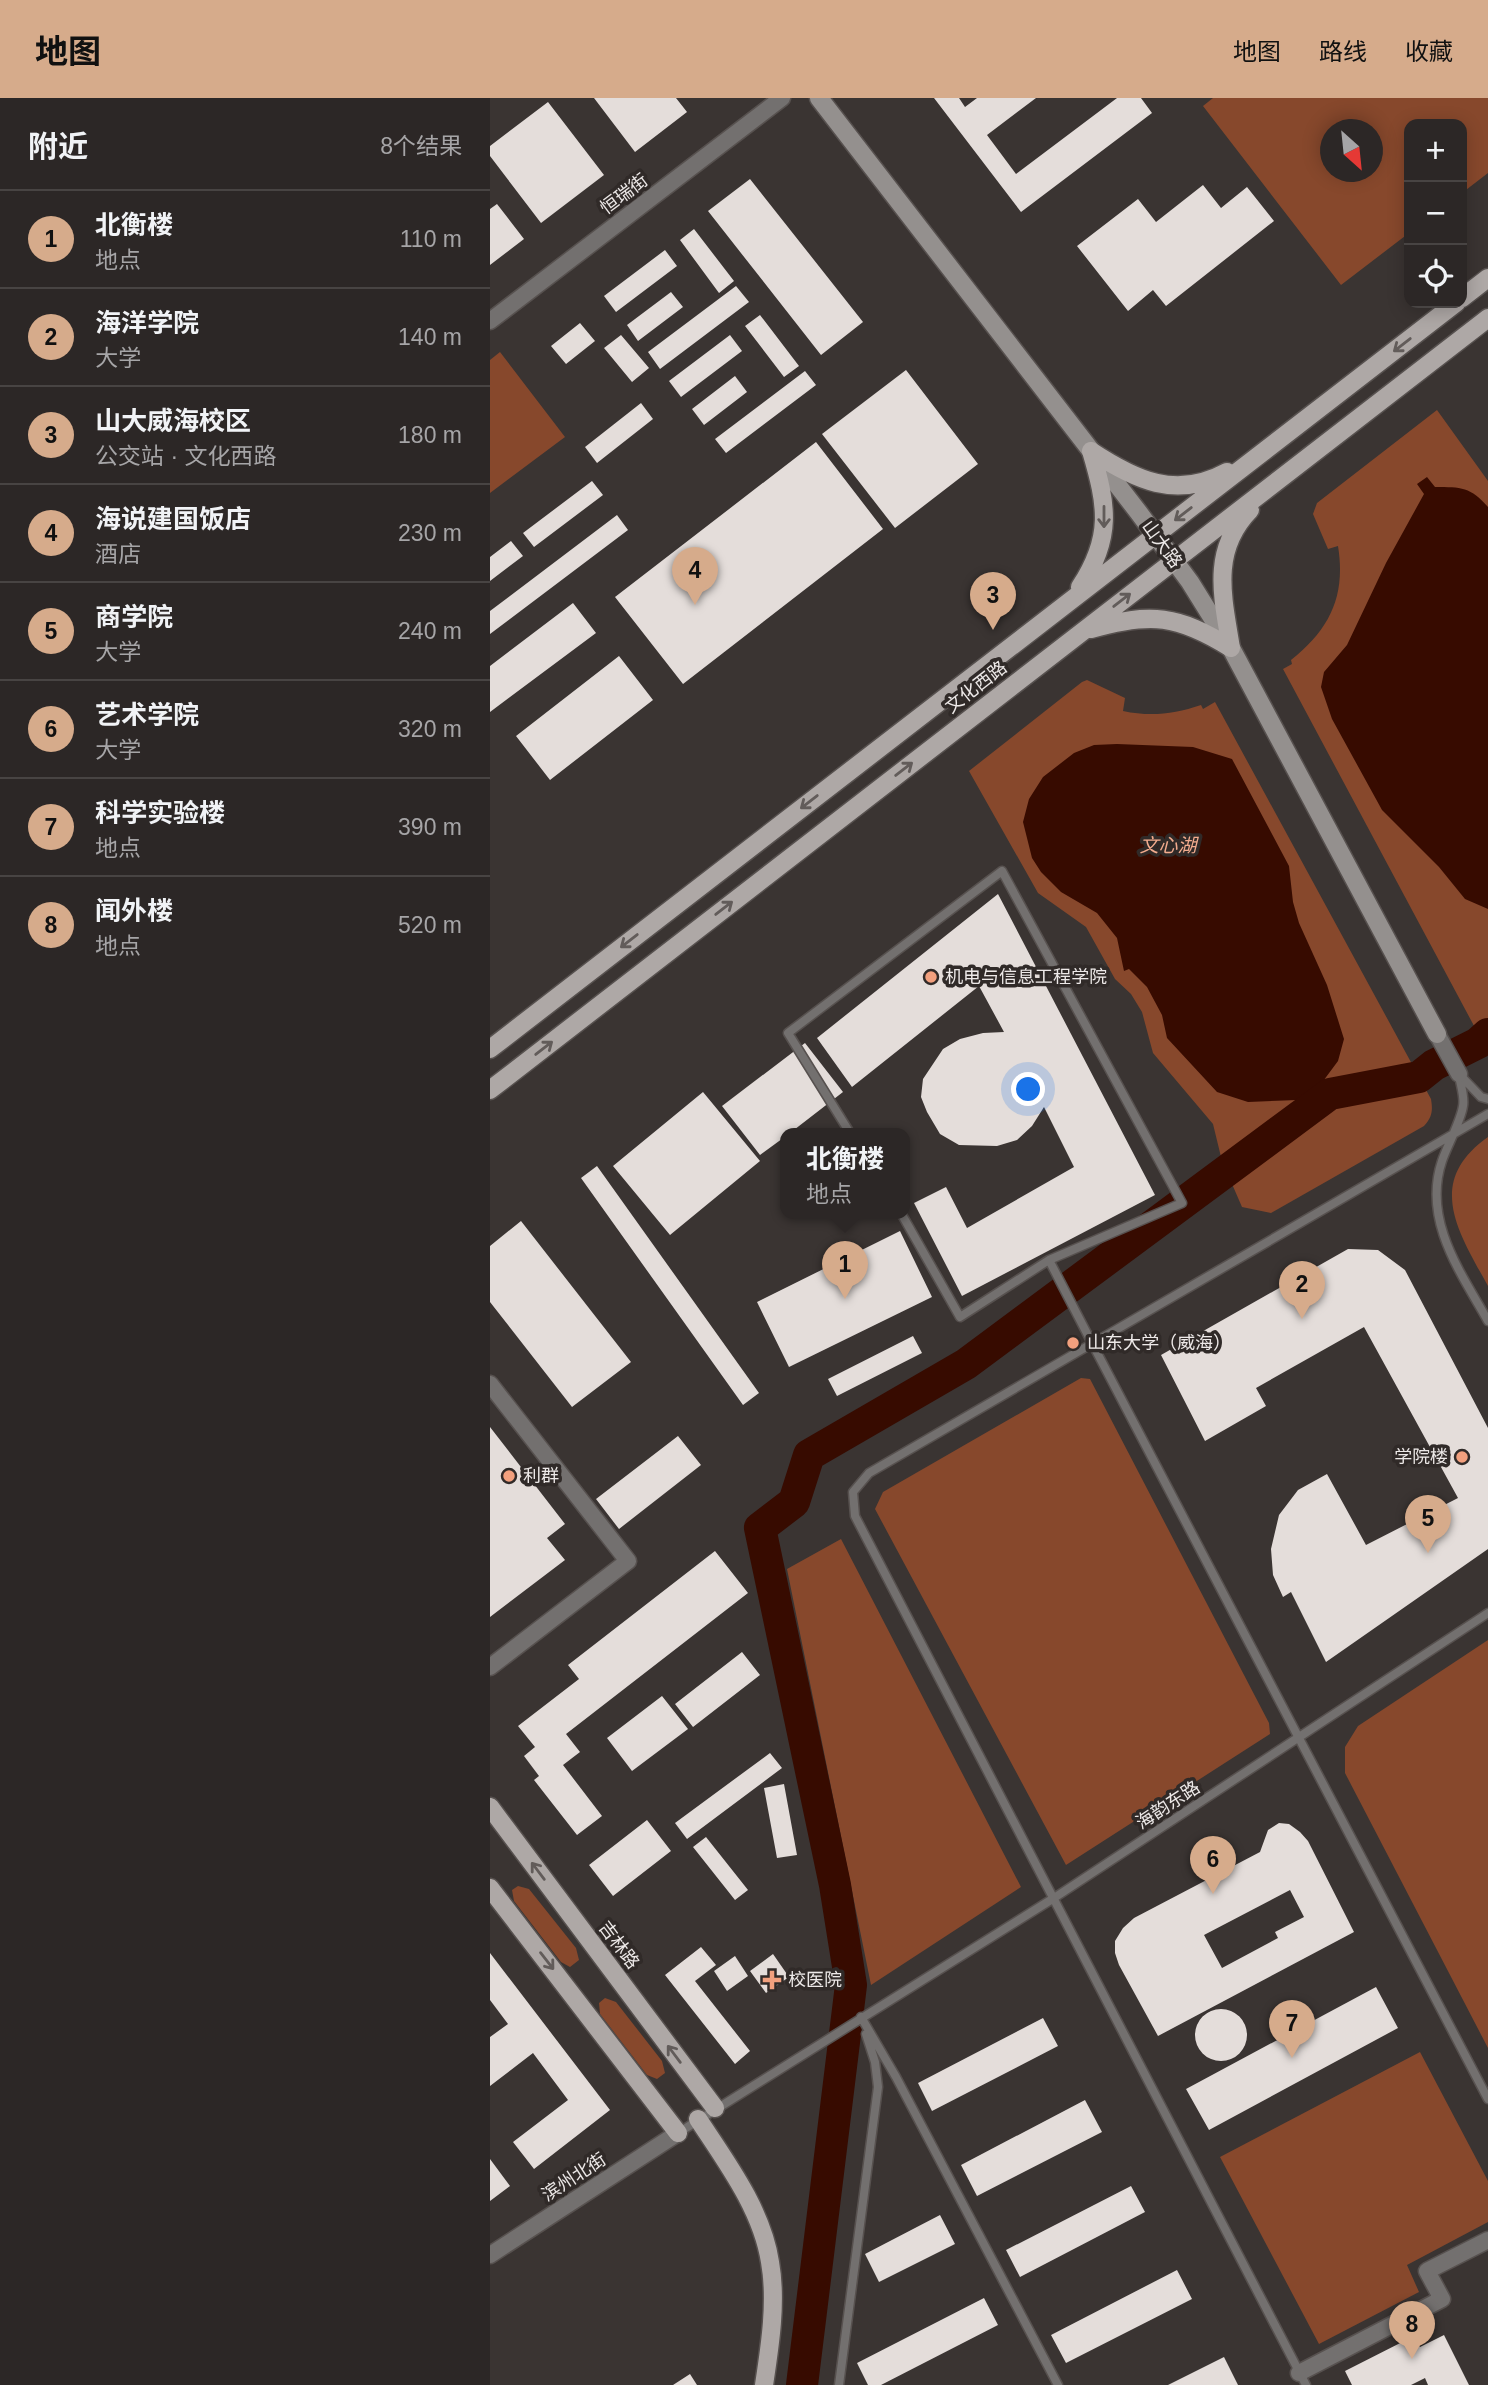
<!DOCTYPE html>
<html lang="zh">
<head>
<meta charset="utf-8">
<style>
	:root { --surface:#2c2726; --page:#342f2e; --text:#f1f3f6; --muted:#a6a5a7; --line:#484443; --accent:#d6ab8b }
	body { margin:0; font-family:Helvetica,"Noto Sans SC",sans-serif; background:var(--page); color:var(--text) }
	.controls { position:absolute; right:21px; top:21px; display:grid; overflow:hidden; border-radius:14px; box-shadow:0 4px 18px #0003 }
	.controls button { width:63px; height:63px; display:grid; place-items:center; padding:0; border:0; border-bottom:2px solid var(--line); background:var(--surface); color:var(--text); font:35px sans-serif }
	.compass { position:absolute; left:830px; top:21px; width:63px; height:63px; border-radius:50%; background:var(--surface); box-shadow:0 4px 18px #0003; rotate:153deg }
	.you { position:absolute; left:539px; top:992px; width:24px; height:24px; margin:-18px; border:5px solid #fff; border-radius:50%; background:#1a73e8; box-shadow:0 0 0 10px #1a73e833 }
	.badge { display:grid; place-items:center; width:46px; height:46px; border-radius:50%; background:var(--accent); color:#111; font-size:23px; font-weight:700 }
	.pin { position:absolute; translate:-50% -58px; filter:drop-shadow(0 2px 4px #0008) }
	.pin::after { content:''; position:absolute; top:37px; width:24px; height:21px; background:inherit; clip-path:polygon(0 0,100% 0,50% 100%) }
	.popup { position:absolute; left:290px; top:1030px; width:130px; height:91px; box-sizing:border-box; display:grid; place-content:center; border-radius:14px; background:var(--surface); filter:drop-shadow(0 2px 5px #0005); font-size:23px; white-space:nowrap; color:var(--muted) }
	.popup b { font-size:26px; color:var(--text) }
	.popup::after { content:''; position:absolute; left:50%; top:100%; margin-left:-14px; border:14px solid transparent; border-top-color:var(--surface) }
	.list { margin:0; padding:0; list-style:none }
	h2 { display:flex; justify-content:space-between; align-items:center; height:91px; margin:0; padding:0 28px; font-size:30px }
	h2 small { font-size:23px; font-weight:400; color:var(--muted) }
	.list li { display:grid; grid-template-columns:46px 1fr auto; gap:21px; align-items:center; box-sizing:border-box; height:98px; padding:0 28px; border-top:2px solid var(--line) }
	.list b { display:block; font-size:26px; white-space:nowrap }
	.list p { margin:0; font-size:23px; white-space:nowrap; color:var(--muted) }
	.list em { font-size:23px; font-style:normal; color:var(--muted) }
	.icon { flex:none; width:38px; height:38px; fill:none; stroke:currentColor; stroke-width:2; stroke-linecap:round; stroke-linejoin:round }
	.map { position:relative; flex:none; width:998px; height:2287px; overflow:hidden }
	header { display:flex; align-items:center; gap:42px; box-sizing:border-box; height:98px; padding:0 35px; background:var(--accent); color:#111 }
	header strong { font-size:33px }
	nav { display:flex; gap:38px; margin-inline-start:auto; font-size:24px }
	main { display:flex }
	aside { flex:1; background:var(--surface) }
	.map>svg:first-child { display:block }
</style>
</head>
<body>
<header>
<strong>地图</strong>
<nav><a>地图</a><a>路线</a><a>收藏</a></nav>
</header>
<main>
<aside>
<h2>附近<small>8个结果</small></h2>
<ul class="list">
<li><span class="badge">1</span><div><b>北衡楼</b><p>地点</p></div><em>110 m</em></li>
<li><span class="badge">2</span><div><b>海洋学院</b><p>大学</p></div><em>140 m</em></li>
<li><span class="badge">3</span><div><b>山大威海校区</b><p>公交站 · 文化西路</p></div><em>180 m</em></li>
<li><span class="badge">4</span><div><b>海说建国饭店</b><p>酒店</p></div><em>230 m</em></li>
<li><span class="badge">5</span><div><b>商学院</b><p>大学</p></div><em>240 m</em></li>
<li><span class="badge">6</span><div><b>艺术学院</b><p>大学</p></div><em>320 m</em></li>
<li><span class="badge">7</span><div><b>科学实验楼</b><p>地点</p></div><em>390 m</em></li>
<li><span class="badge">8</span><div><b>闻外楼</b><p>地点</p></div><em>520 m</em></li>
</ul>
</aside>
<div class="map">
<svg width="998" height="2287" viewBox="0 0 998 2287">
	<rect width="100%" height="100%" fill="#3a3432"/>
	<path fill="#87482c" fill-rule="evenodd" d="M723,0h275v75l-26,20v-69h-53v109l-68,52 -138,-179zM841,32h42v42h-42z
		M10,254l65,85 -75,56v-133z
		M947,312l51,71v571l-205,-383 9,-5 -1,-4c39,-31 55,-64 47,-114l-10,3 -15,-35 4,-11z
		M597,582l38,18 -2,13c28,6 51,3 78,-6l2,4 12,-7 216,397c2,12 1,18 -7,27l-153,87 -29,-6 -20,-46 -9,-37 -60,-71 -11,-41 -11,-18 -16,-15 -29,-52 -48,-34 -69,-122 113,-89z
		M998,1039v149c-29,-53 -64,-104 0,-149z
		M591,1280l9,1 179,344 1,11 -204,131 -191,-356 8,-17z
		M351,1441l180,348 -150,98 -84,-416z
		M998,1542v408l-143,-275v-26l13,-21z
		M28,1788l11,3 47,59 3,12 -9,7 -9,-5 -47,-61 -2,-11z
		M115,1900l11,4 46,59 3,12 -8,6 -10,-4 -47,-61 -1,-11z
		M930,1954l68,129v41l-81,43 12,27 -100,52 -99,-187z"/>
	<path fill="#370b00" d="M937,379l8,10c26,0 36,0 53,20v402l-23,-10 -26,-32 -57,-57 -50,-91 -11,-32 3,-15 23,-27 39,-82 38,-69 -7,-10z
		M627,646l76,3 39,12 57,107 4,36 6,21 28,62 17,54 -6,22 -23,31 -18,8 -49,2 -31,-10 -50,-54 -5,-23 -15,-28 -18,-18 -5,2 -7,-33 -20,-25 -36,-21 -20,-20 -9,-14 -9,-36 6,-23 14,-22 31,-24 20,-8z"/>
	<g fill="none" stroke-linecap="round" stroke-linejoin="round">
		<path stroke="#370b00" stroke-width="32" d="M312,2287l49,-400 -16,-100 -75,-357 34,-26 15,-47 157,-91 364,-270 89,-17 15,-12 44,-22 10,-9"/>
	</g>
	<path fill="#e4ddda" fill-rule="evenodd" d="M104,0h82l11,14 -52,40z
		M444,0h25l6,9 12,-9h59l-49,37 29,39 101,-76h24l11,15 -131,99z
		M58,4l56,73 -63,48 -51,-67v-10z
		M260,81l113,143 -42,33 -113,-144z
		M713,87l18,23 26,-21 27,34 -108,85 -13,-16 -25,21 -51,-65 61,-47 18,23z
		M7,106l27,35 -34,26v-56z
		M204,131l40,52 -15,12 -39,-53z
		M175,152l12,16 -61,46 -12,-16z
		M246,188l13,16 -89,67 -12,-17z
		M181,194l12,15 -45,34 -11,-16z
		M270,217l39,51 -15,11 -39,-51z
		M90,225l15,18 -29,23 -15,-18z
		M131,237l28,33 -17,14 -28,-34z
		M240,237l12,16 -61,46 -12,-16z
		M416,272l72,94 -83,64 -73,-94z
		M315,273l11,14 -90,68 -11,-14z
		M245,278l12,16 -43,33 -12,-16z
		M151,305l12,16 -56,44 -12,-16z
		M326,344l67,87 -200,155 -68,-87z
		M102,383l11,14 -69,52 -11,-14z
		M127,417l11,15 -138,104v-23z
		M21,443l12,15 -33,25v-24z
		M83,505l23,30 -106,79v-46z
		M129,558l34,44 -103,80 -34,-44z
		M508,796l157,301 -193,101 -48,-93 32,-16 21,41 107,-61 -30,-60 -12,19 -15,14 -20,6 -38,-1 -19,-11 -13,-22 -6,-15 2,-18 20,-30 17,-10 23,-6 21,-1 -25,-46 -127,101 -35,-49z
		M315,945l38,49 -53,41h-4v3l-26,19 -38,-49z
		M213,994l57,69 -90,74 -57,-69z
		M107,1068l162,227 -16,12 -162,-227z
		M31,1123l110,141 -59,45 -82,-105v-56z
		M410,1133l32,66 -143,70 -32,-65z
		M858,1151l30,1 27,20 83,158v121l-162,113 -35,-70 -8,5 -10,-22 -2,-26 8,-34 19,-25 29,-16 39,71 92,-47 -94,-171 -108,61 10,18 -61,35 -44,-86z
		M423,1238l9,17 -85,43 -9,-17z
		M0,1329l75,97 -18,14 18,22 -75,57z
		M188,1338l23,29 -82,64 -23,-30z
		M225,1453l33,42 -182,141 14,18 -17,13 39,51 -25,19 -43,-55 5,-4 -15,-20 11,-9 -17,-21 61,-47 -11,-14z
		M252,1554l18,23 -67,52 -18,-23z
		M172,1598l26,33 -56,42 -25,-33z
		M280,1655l12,15 -95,71 -12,-16z
		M294,1686l13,71 -20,3 -13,-70z
		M157,1722l24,31 -58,45 -24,-31z
		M789,1725l10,1 11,8 8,9 46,91 -196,104 -39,-71 -4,-12v-12l8,-13 11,-10 126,-66 8,-22zM800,1792l14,27 -29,15 3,6 -56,30 -18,-33z
		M216,1739l42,53 -13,10 -42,-53z
		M211,1849l15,18 -21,16 55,70 -15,13 -70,-89z
		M0,1855l120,157 -76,59 -21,-27 55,-42 -35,-47 -43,33v-49l18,-13 -18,-24z
		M283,1856l16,23 -23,16 -16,-22z
		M245,1858l13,20 -21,15 -13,-20z
		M886,1889l22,41 -189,102 -23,-41z
		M705 1937a26 26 0 1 1 52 0a26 26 0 1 1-52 0Z
		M553,1920l15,28 -126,65 -14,-28z
		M595,2002l17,32 -125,64 -16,-31z
		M0,2061l20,27 -20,15z
		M641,2088l14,26 -125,65 -14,-27z
		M450,2117l15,29 -76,38 -14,-28z
		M687,2172l15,29 -126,64 -15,-28z
		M494,2200l14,27 -117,60h-13l-11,-22z
		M954,2237l25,50h-41l-3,-7 -14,7h-59l-7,-14 69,-35 6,11z
		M734,2259l14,28h-70z
		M200,2276l7,11h-24z"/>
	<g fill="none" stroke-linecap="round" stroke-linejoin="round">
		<g stroke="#57514f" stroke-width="11">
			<path id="lane" d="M998,1001l-7,-2 -22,-23c1,10 6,23 4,32 -2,15 -16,40 -21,55 -20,59 19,112 46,160
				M360,1035l-62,-100 214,-162 180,332 -133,57 -89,57 -59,-104
				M559,1162l45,87
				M602,1245l396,756
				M371,1919l35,60 162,308
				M188,2035l376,-235 434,-285
				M349,2287l39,-298 -3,-25 -9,-28
				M816,2287l-451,-869 -2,-24 16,-19 619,-359"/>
		</g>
		<g stroke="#57514f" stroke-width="19">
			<path id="street" d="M0,223l292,-223
				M947,936l22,40
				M0,1286l138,177 -138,106
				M0,2157l188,-122
				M809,2275l143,-74 -15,-28 61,-31"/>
		</g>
		<g stroke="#57514f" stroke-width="21">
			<path id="secondary" d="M329,0l320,415 51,69 41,66 206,386"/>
		</g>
		<g stroke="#57514f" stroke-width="21">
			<path id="primary" d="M972,200l26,-20
				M601,353c44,29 85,49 136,21
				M590,489c33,-50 27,-82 11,-136
				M601,531c60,-17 87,-14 140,19
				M741,550c-8,-50 -21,-97 19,-138
				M0,951l966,-746
				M0,992l998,-772
				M0,1709l225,301
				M0,1790l188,245
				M208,2021c29,44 64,91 72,143 7,39 0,84 -6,123"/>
		</g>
		<use href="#lane" stroke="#73706f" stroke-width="8"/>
		<use href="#street" stroke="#73706f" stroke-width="16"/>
		<use href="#secondary" stroke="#94908e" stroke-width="18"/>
		<use href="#primary" stroke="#aea8a6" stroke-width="18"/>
	</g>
	<defs><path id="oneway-shaft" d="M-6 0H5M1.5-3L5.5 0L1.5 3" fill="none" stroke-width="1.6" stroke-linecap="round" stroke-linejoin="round" transform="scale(1.75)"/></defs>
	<g stroke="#625c5a">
		<use href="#oneway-shaft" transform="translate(912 247) rotate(142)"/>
		<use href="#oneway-shaft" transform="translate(693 416) rotate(142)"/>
		<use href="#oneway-shaft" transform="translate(614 419) rotate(90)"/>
		<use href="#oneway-shaft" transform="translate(632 502) rotate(-38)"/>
		<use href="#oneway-shaft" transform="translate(414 671) rotate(-38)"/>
		<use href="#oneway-shaft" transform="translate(319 704) rotate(142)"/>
		<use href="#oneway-shaft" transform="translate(234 810) rotate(-38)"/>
		<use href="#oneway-shaft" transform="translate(139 843) rotate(142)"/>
		<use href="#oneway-shaft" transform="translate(54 950) rotate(-38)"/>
		<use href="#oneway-shaft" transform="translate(48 1773) rotate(-127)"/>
		<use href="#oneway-shaft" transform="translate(57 1863) rotate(52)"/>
		<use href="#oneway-shaft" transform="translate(184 1956) rotate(-127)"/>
	</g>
	<g fill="#f2a07e" stroke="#302a28" stroke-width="2.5">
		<circle cx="441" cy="879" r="7"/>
		<circle cx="583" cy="1245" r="7"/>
		<circle cx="972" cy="1359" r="7"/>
		<circle cx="19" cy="1378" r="7"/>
		<path d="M278.5 1871.5h7v7h7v7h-7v7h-7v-7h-7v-7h7z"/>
	</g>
	<g text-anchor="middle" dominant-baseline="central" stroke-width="7" stroke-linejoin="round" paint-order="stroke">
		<g font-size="18" fill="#ede9e8" stroke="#302a28">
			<text transform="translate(134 96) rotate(-37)">恒瑞街</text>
			<text transform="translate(672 446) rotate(54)">山大路</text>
			<text transform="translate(486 589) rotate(-38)">文化西路</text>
			<text transform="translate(678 1707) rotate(-33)">海韵东路</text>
			<text transform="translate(129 1847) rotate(53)">吉林路</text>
			<text transform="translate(84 2079) rotate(-33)">滨州北街</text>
		</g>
		<g font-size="18" fill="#ede9e8" stroke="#302a28" text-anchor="start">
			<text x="455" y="879">机电与信息工程学院</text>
			<text x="597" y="1245">山东大学（威海）</text>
			<text x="958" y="1359" text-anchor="end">学院楼</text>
			<text x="33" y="1378">利群</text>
			<text x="298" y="1882">校医院</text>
		</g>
		<g font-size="19" font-style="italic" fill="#f3ac8e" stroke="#302a28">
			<text x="678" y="747">文心湖</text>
		</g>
	</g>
</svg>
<div class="controls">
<button>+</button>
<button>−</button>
<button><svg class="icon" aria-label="locate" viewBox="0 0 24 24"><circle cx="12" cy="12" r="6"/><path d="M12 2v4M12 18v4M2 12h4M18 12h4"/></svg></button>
</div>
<svg class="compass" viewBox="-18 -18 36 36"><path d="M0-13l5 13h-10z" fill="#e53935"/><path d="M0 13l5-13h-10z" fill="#a6a5a7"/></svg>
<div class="you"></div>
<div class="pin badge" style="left:355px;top:1201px">1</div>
<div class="popup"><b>北衡楼</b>地点</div>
<div class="pin badge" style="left:812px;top:1221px">2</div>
<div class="pin badge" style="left:503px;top:532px">3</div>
<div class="pin badge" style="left:205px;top:507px">4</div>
<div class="pin badge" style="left:938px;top:1455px">5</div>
<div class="pin badge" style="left:723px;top:1796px">6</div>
<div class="pin badge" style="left:802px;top:1960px">7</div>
<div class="pin badge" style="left:922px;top:2261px">8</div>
</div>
</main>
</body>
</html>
